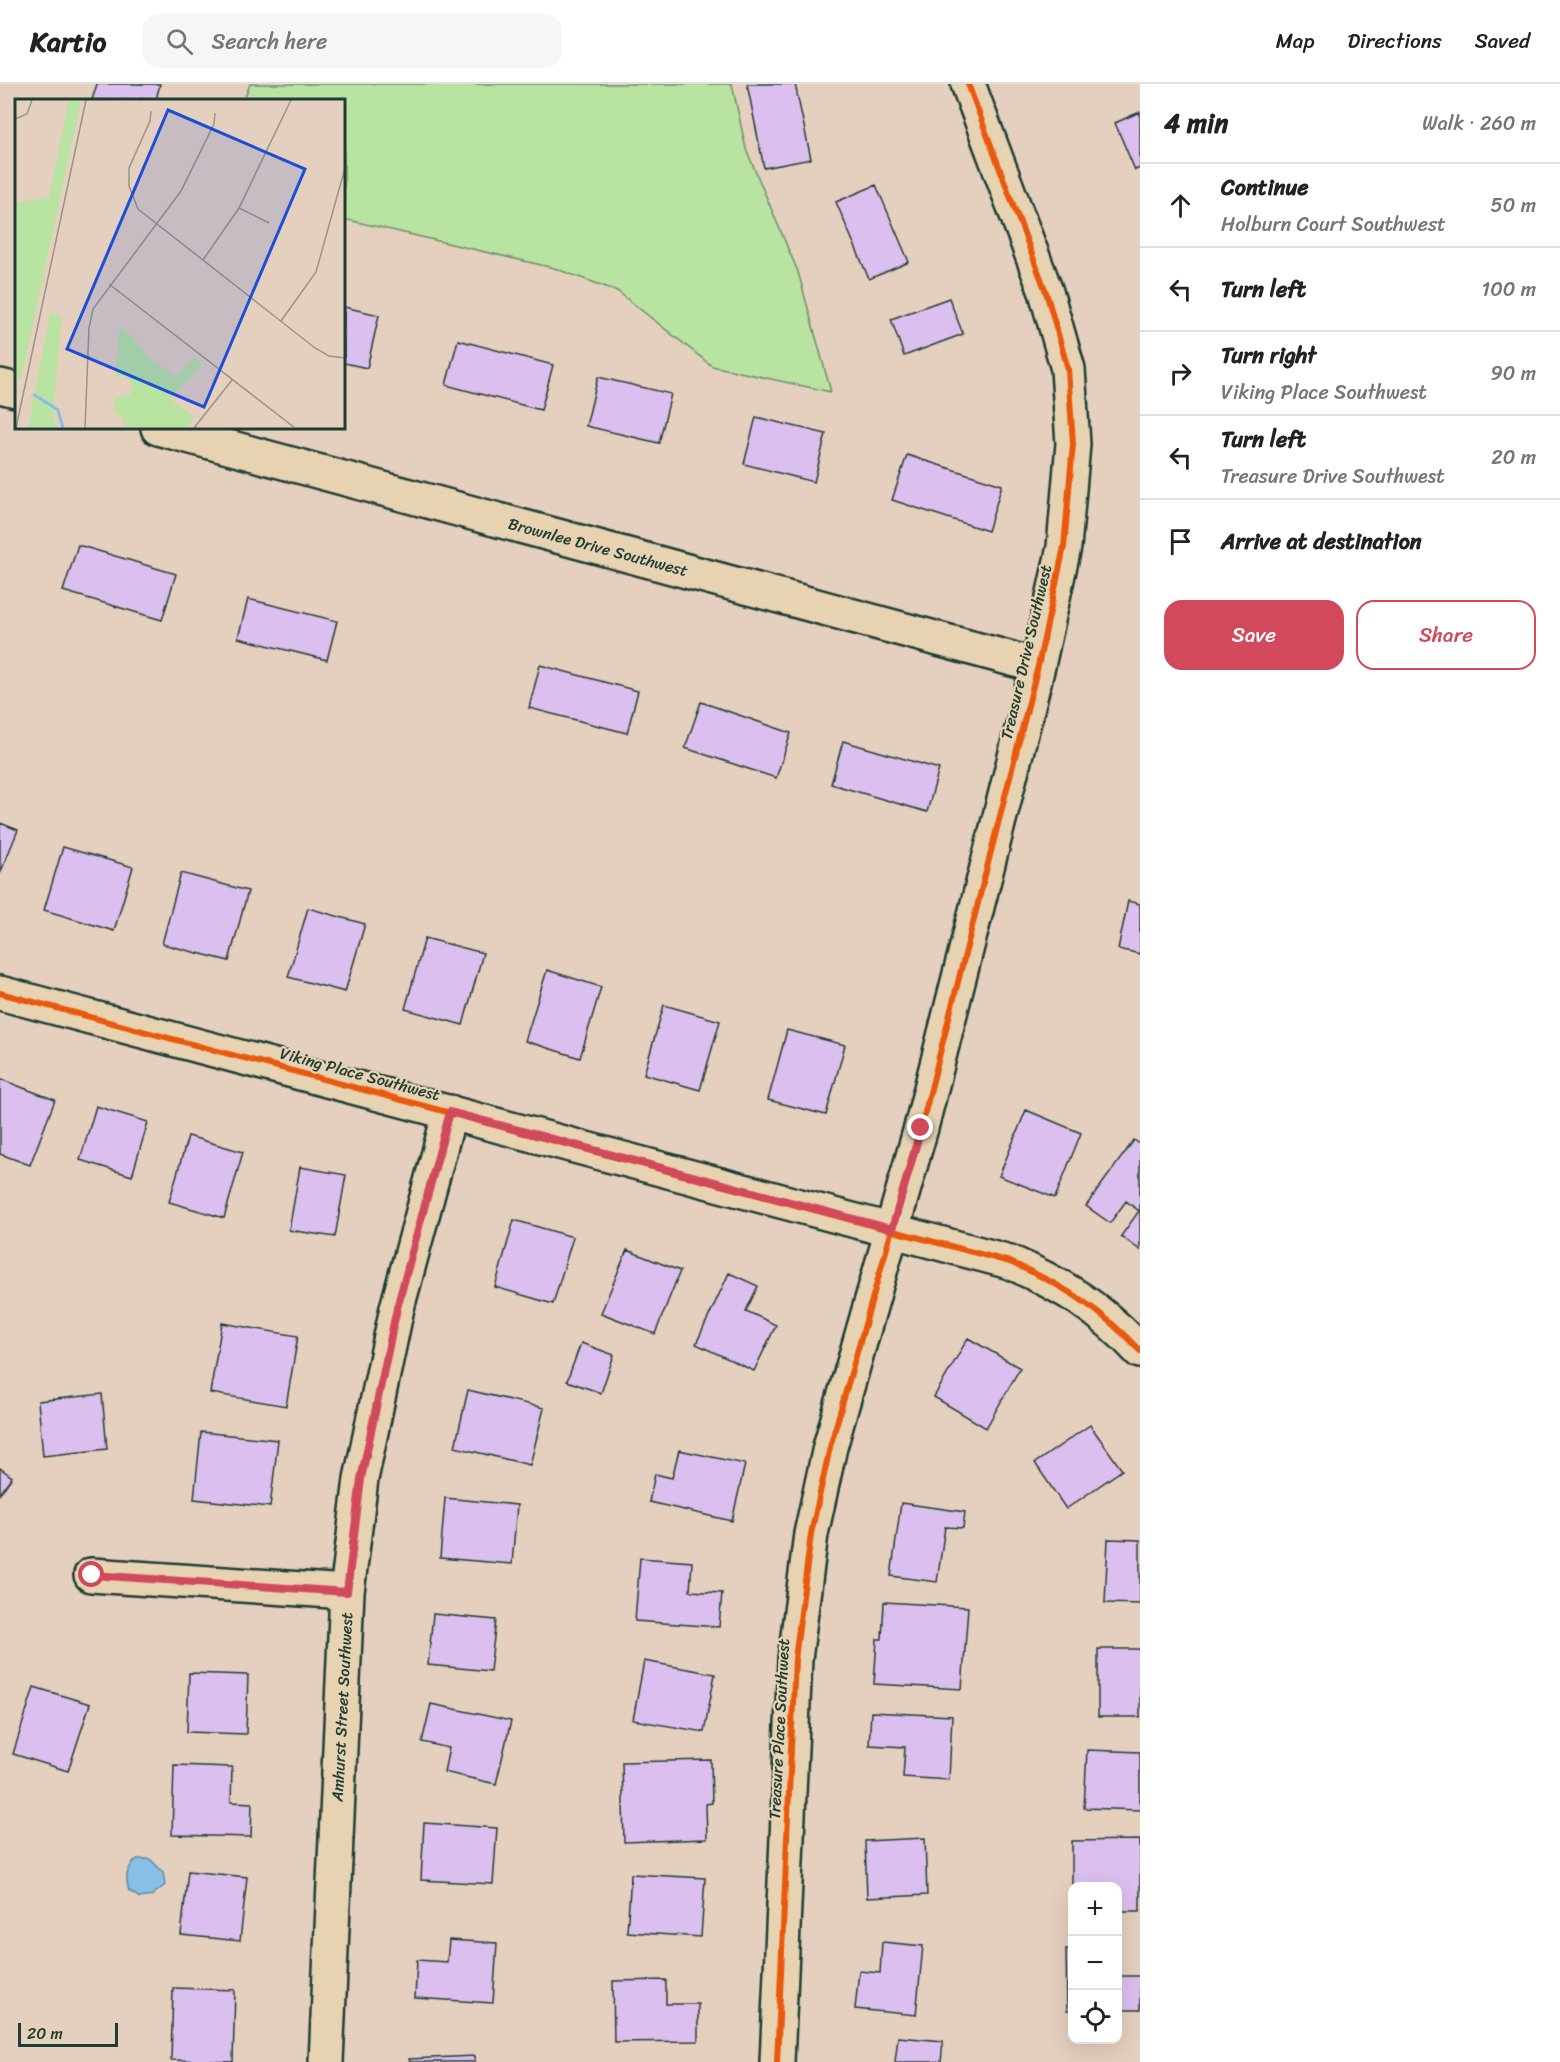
<!DOCTYPE html>
<html lang="en">
<head>
<meta charset="utf-8">
<style>
	:root { --surface:#fff; --page:#f6f6f6; --text:#222; --muted:#767676; --line:#e0e0e0; --accent:#d1495b }
	body { margin:0; font-family:Sriracha,sans-serif; background:var(--page); color:var(--text) }
	.controls { position:absolute; right:18px; bottom:18px; display:grid; overflow:hidden; border-radius:12px; box-shadow:0 6px 24px #0002 }
	.controls button { width:54px; height:54px; display:grid; place-items:center; padding:0; border:0; border-bottom:2px solid var(--line); background:var(--surface); color:var(--text); font:30px sans-serif }
	.scale { position:absolute; left:18px; bottom:15px; width:100px; box-sizing:border-box; padding-left:6px; border:3px solid #1f3d34; border-top:0; font-size:16px; line-height:21px; white-space:nowrap; color:#1f3d34; -webkit-text-stroke:4px #e7d3b2; paint-order:stroke }
	.stop { position:absolute; width:18px; height:18px; margin:-14px; border:4px solid #d1495b; border-radius:50%; background:#fff }
	.stop.end { background:#d1495b; border-color:#fff; box-shadow:0 2px 6px #0008 }
	.list { margin:0; padding:0; list-style:none }
	h2 { display:flex; justify-content:space-between; align-items:center; height:78px; margin:0; padding:0 24px; font-size:26px }
	h2 small { font-size:20px; font-weight:400; color:var(--muted) }
	.list li { display:grid; grid-template-columns:39px 1fr auto; gap:18px; align-items:center; box-sizing:border-box; height:84px; padding:0 24px; border-top:2px solid var(--line) }
	.list b { display:block; font-size:22px; white-space:nowrap }
	.list p { margin:0; font-size:20px; white-space:nowrap; color:var(--muted) }
	.list em { font-size:20px; font-style:normal; color:var(--muted) }
	.actions { display:flex; gap:12px; padding:18px 24px }
	.actions a { flex:1; padding:14px 0; border:2px solid var(--accent); border-radius:18px; text-align:center; font-size:21px; color:var(--accent) }
	.actions .main { background:var(--accent); color:#fff }
	.icon { flex:none; width:33px; height:33px; fill:none; stroke:currentColor; stroke-width:2; stroke-linecap:round; stroke-linejoin:round }
	.map { position:relative; flex:none; width:1140px; height:1978px; overflow:hidden }
	header { display:flex; align-items:center; gap:36px; box-sizing:border-box; height:84px; padding:0 30px; background:var(--surface); border-bottom:2px solid var(--line) }
	header strong { font-size:28px }
	nav { display:flex; gap:33px; margin-inline-start:auto; font-size:21px }
	.search { width:420px; height:54px; background:var(--page); display:flex; align-items:center; gap:15px; box-sizing:border-box; padding:0 21px; border-radius:18px; color:var(--muted); font-size:22px }
	main { display:flex }
	aside { flex:1; background:var(--surface) }
	.map>svg:first-child { display:block }
</style>
</head>
<body>
<header>
<strong>Kartio</strong>
<div class="search"><svg class="icon" aria-label="search" viewBox="0 0 24 24"><circle cx="10" cy="10" r="6"/><path d="M15 15l6 6"/></svg>Search here</div>
<nav><a>Map</a><a>Directions</a><a>Saved</a></nav>
</header>
<main>
<div class="map">
<svg width="1140" height="1978" viewBox="0 0 1140 1978">
	<rect width="100%" height="100%" fill="#e5cfbe"/>
	<filter id="ink" filterUnits="userSpaceOnUse"><feTurbulence type="fractalNoise" baseFrequency=".0167" numOctaves="2"/><feDisplacementMap in="SourceGraphic" scale="12" xChannelSelector="R" yChannelSelector="G"/><feConvolveMatrix kernelMatrix="1 2 1 2 8 2 1 2 1" color-interpolation-filters="sRGB"/></filter>
	<g filter="url(#ink)">
		<path fill="#b9e3a0" stroke="#6c906a" stroke-width="1.5" d="M250,0h482l14,65 52,123 33,120 -119,-26 -95,-75 -63,-23 -210,-49v-119h-100z"/>
		<path fill="#88bfe6" stroke="#5e8b9f" stroke-width="1.5" d="M137,1775h13l13,13 2,13 -14,11 -11,2 -11,-7c-4,-14 -3,-22 8,-32z"/>
		<path fill="#dbbfee" stroke="#1f3d34" stroke-width="1.5" d="M97,0h63l-4,16 -15,-2 -1,2h-48z
			M747,0h48l16,75 -47,9z
			M1140,28v56l-5,2 -20,-47z
			M876,101l33,77 -40,17 -33,-77z
			M949,214l14,36 -59,22 -13,-37z
			M344,223l35,8 -12,53 -23,-5z
			M458,256l95,25 -12,45 -95,-25z
			M598,293l73,17 -12,49 -73,-17z
			M756,333l70,17 -12,48 -70,-18z
			M907,371l95,30 -14,46 -96,-31z
			M78,461l98,29 -14,46 -99,-29z
			M248,515l89,22 -10,39 -89,-22z
			M540,581l98,26 -11,42 -98,-25z
			M701,618l90,31 -15,45 -91,-30z
			M843,657l96,28 -12,43 -96,-28z
			M0,739l18,7 -18,44z
			M63,763l70,20 -19,64 -70,-21z
			M181,789l67,18 -19,70 -67,-17z
			M1128,817l12,3v50l-22,-5z
			M308,824l57,16 -20,68 -57,-15z
			M425,854l58,15 -20,72 -58,-16z
			M547,886l54,17 -21,71 -55,-17z
			M664,921l56,16 -20,69 -56,-16z
			M787,946l58,15 -19,70 -58,-15z
			M0,995l55,21 -25,65 -30,-11z
			M96,1022l52,16 -16,54 -52,-16z
			M1026,1026l55,23 -26,65 -56,-22z
			M188,1052l55,16 -19,66 -55,-16z
			M1134,1056l6,4v106l-19,-14 18,-25 -13,-10 -16,22 -24,-17z
			M300,1083l46,8 -11,62 -46,-7z
			M514,1136l59,17 -20,67 -58,-17z
			M627,1166l53,21 -25,63 -54,-21z
			M729,1189l29,13 -12,25 30,14 -22,46 -58,-27z
			M222,1239l76,13 -12,70 -76,-13z
			M968,1254l52,30 -34,60 -52,-31z
			M581,1259l33,12 -13,38 -34,-12z
			M468,1306l76,18 -14,57 -75,-18z
			M102,1310l5,55 -64,7 -5,-55z
			M1090,1341l32,45 -56,39 -31,-46z
			M201,1348l77,8 -8,67 -76,-8z
			M679,1366l66,14 -13,57 -83,-19 6,-28 17,4z
			M0,1384l12,9 -12,17z
			M445,1414l72,7 -5,59 -72,-6z
			M901,1419l64,9 -2,16 -18,-1 -8,55 -46,-6z
			M1108,1455l32,1v64l-35,-1z
			M640,1474l52,4 -2,29 32,2 -3,34 -84,-6z
			M884,1518l84,5 -6,82 -88,-5 3,-45h5z
			M433,1530l63,6 -6,51 -62,-6z
			M1098,1565h42v68h-42z
			M644,1577l71,13 -11,58 -71,-12z
			M189,1589l59,2 -2,59 -59,-2z
			M34,1603l56,17 -22,67 -55,-17z
			M431,1620l80,17 -15,63 -52,-12 5,-24 -27,-6z
			M871,1628l81,4 -3,64 -46,-3 2,-30 -36,-2z
			M1087,1666l53,2v58l-56,-2z
			M711,1676l1,43 -6,1 1,35 -83,3 -2,-80z
			M174,1681l58,2 -1,35 21,1 -1,34 -79,-2z
			M424,1739l73,5 -4,56 -72,-4z
			M925,1754l2,57 -60,3 -2,-57z
			M1140,1756v71h-22v-25h-46v26v-71z
			M188,1787l59,6 -7,64 -59,-6z
			M631,1790l74,4 -4,59 -74,-5z
			M449,1856l48,3 -4,60 -78,-5 2,-38 30,2z
			M882,1858l41,4 -7,69 -61,-6 4,-38 21,2z
			M1066,1865h6v62h-5z
			M1118,1892h22v34h-22z
			M666,1896v24h32v37l-84,1 -1,-61z
			M173,1904l62,2 -2,72 -62,-2z
			M898,1953l45,4 -2,21h-46z
			M475,1972v6h-65l-1,-3z"/>
		<g fill="none" stroke-linecap="round" stroke-linejoin="round">
			<g stroke="#1f3d34" stroke-width="38">
				<path id="minor" d="M0,302l16,4
					M158,344l880,238
					M0,909l1010,269c54,24 89,45 130,89
					M91,1491l256,17
					M326,1978l21,-470 14,-113 36,-171 53,-196
					M777,1978l18,-403 16,-125 19,-87 91,-319 117,-462 26,-119 9,-103 -5,-75 -22,-77 -78,-208"/>
			</g>
			<use href="#minor" stroke="#e7d3b2" stroke-width="33"/>
			<g stroke="#e7d3b2" stroke-width="10">
				<path id="cycleway" d="M0,909l1010,269c54,24 89,45 130,89
					M777,1978l18,-403 16,-125 19,-87 91,-319 117,-462 26,-119 9,-103 -5,-75 -22,-77 -78,-208"/>
			</g>
			<use href="#cycleway" stroke="#e8590c" stroke-width="6"/>
		</g>
	</g>
	<g fill="none" stroke-linecap="round" stroke-linejoin="round" filter="url(#ink)">
		<path stroke="#d1495b" stroke-width="8" d="M92,1491l255,17 14,-113 36,-171 53,-196 442,117 29,-101"/>
	</g>
	<g text-anchor="middle" dominant-baseline="central" stroke-width="4.5" stroke-linejoin="round" paint-order="stroke">
		<g font-size="16" fill="#1f3d34" stroke="#e7d3b2">
			<text transform="translate(598 463) rotate(15)">Brownlee Drive Southwest</text>
			<text transform="translate(1026 568) rotate(-77)">Treasure Drive Southwest</text>
			<text transform="translate(360 990) rotate(15)">Viking Place Southwest</text>
			<text transform="translate(342 1623) rotate(-87)">Amhurst Street Southwest</text>
			<text transform="translate(779 1645) rotate(-87)">Treasure Place Southwest</text>
		</g>
	</g>
	<g transform="translate(15 15)">
		<rect width="330" height="330" fill="#e5cfbe"/>
		<path d="M54,1h12l-60,279 -4,-1 -2,-175 34,-6zM35,214l12,4 -9,97 4,14h-29zM105,228l13,10 14,19 28,21 19,-20 8,7 -32,35 25,18 -9,11h-60l-4,-11 -8,-5 1,-15 15,-2 3,-8 -6,-11h-12z" fill="#b9e3a0"/>
		<path fill="none" stroke="#88bfe6" stroke-width="3" d="M18,295l25,16 5,18"/>
		<path fill="none" stroke="#969587" stroke-width="1.5" d="M136,12l-1,10 -21,47v18l9,23 177,139 14,8 16,2M0,20l12,-5 5,-14M224,109l30,15M188,161l36,-52 52,-108M94,185l186,144M266,222l35,-49 29,-104M1,329l70,-328M70,329l4,-100 4,-19 88,-118 33,-67 1,-11M179,329l38,-48"/>
		<path fill="#1d4ed8" fill-opacity="0.15" stroke="#1d4ed8" stroke-width="3" d="M153,11l137,59 -101,238 -137,-58z"/>
		<rect width="330" height="330" fill="none" stroke="#1f3d34" stroke-width="3"/>
	</g>
</svg>
<div class="controls">
<button>+</button>
<button>−</button>
<button><svg class="icon" aria-label="locate" viewBox="0 0 24 24"><circle cx="12" cy="12" r="6"/><path d="M12 2v4M12 18v4M2 12h4M18 12h4"/></svg></button>
</div>
<div class="scale">20 m</div>
<div class="stop" style="left:92px;top:1491px"></div>
<div class="stop end" style="left:921px;top:1044px"></div>
</div>
<aside>
<h2>4 min<small>Walk · 260 m</small></h2>
<ul class="list">
<li><svg class="icon" aria-label="ahead" viewBox="0 0 24 24"><path d="M12 20V5M6 11l6-6 6 6"/></svg><div><b>Continue</b><p>Holburn Court Southwest</p></div><em>50 m</em></li>
<li><svg class="icon" aria-label="left" viewBox="0 0 24 24"><path d="M17 20v-9H6M10 6l-5 5 5 5"/></svg><div><b>Turn left</b></div><em>100 m</em></li>
<li><svg class="icon" aria-label="right" viewBox="0 0 24 24"><path d="M7 20v-9h11M14 6l5 5-5 5"/></svg><div><b>Turn right</b><p>Viking Place Southwest</p></div><em>90 m</em></li>
<li><svg class="icon" aria-label="left" viewBox="0 0 24 24"><path d="M17 20v-9H6M10 6l-5 5 5 5"/></svg><div><b>Turn left</b><p>Treasure Drive Southwest</p></div><em>20 m</em></li>
<li><svg class="icon" aria-label="arrive" viewBox="0 0 24 24"><path d="M6 21V4h12l-3 4 3 4H6"/></svg><div><b>Arrive at destination</b></div></li>
</ul>
<div class="actions"><a class="main">Save</a><a>Share</a></div>
</aside>
</main>
</body>
</html>
